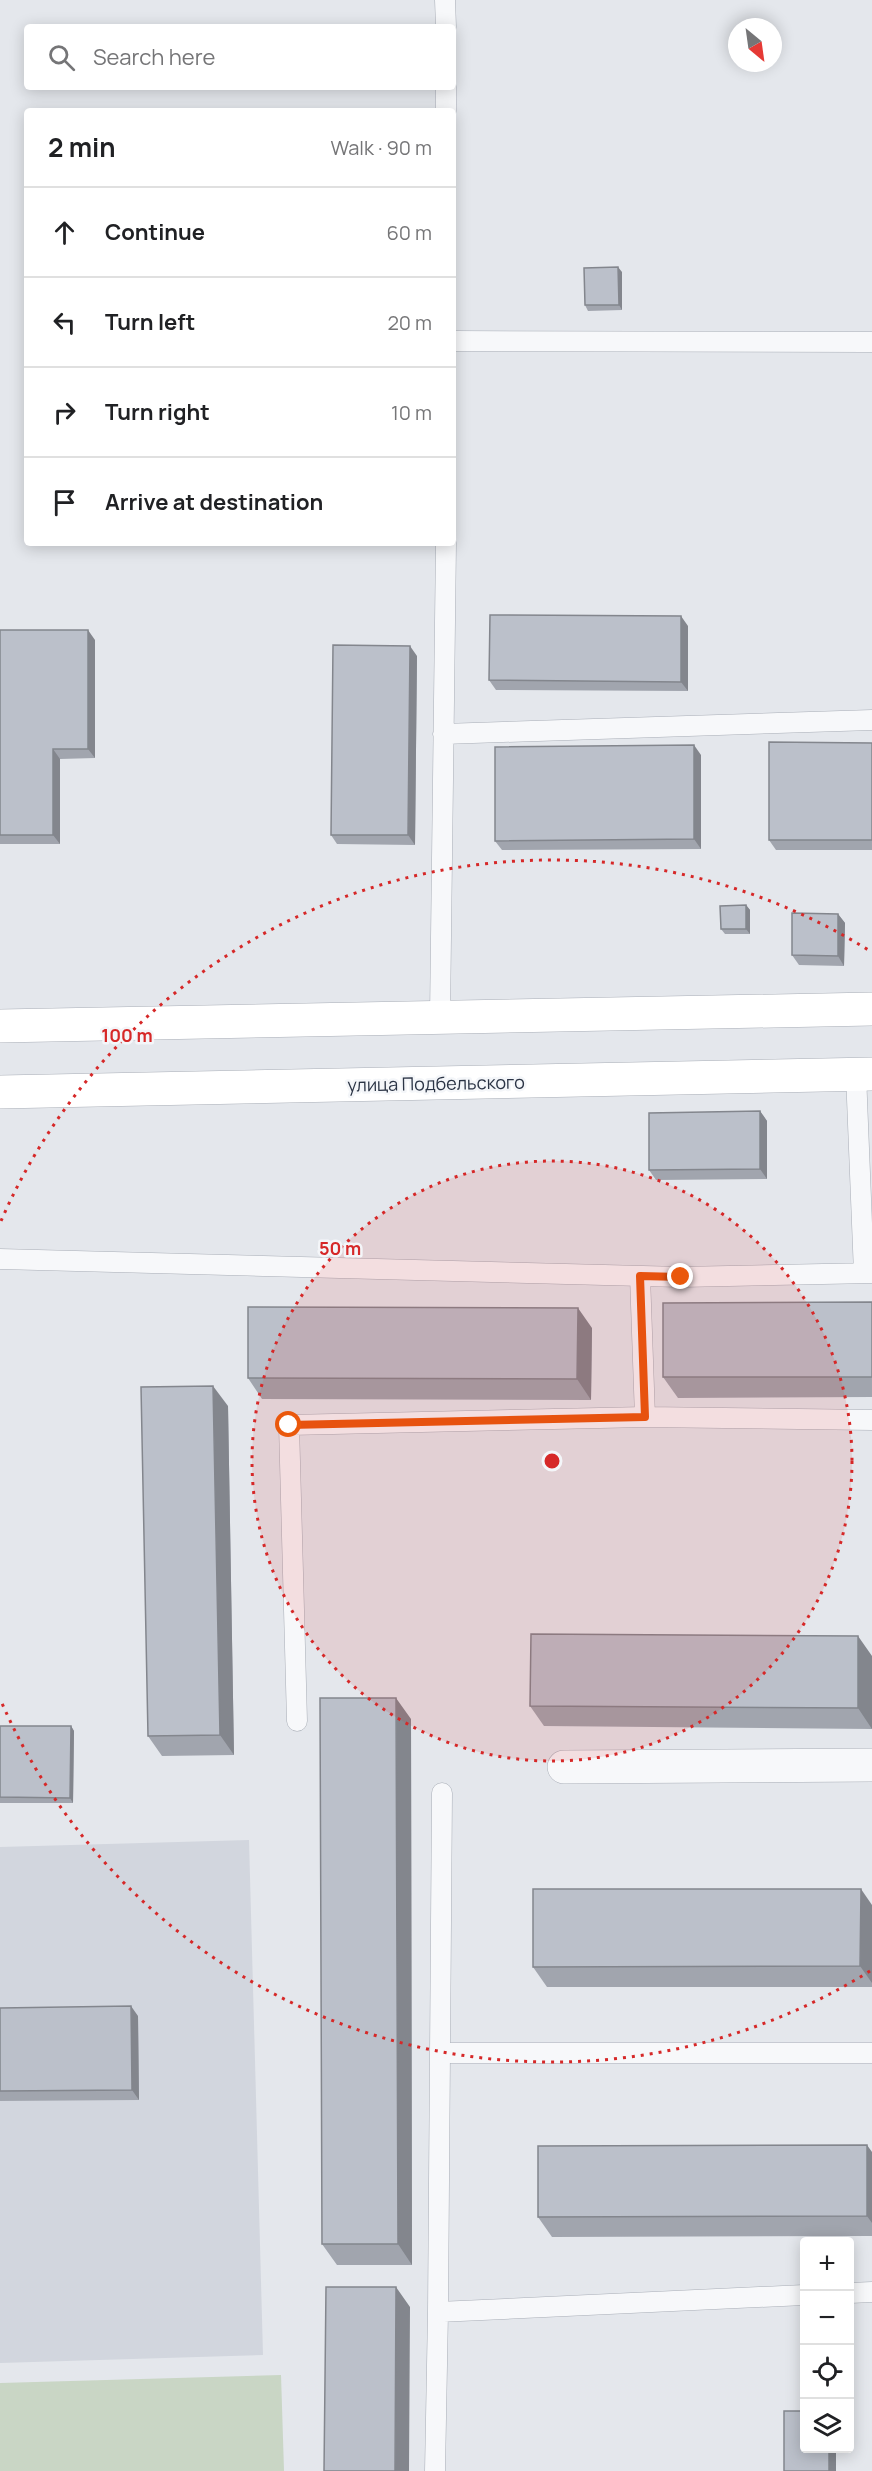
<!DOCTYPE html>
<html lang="en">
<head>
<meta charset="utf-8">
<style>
	:root { --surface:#fff; --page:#f2f2f2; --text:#202124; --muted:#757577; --line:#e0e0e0 }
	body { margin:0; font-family:Manrope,sans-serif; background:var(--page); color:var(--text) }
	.controls { position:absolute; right:18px; bottom:18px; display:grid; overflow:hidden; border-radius:6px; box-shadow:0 3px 15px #0003 }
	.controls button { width:54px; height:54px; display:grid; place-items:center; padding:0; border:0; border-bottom:2px solid var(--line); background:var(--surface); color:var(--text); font:30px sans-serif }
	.compass { position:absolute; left:728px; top:18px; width:54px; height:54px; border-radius:50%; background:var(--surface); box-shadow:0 3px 15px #0003; rotate:151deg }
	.stop { position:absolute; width:18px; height:18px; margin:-14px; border:4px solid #ea580c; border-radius:50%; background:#fff }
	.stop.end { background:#ea580c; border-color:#fff; box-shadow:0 2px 6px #0008 }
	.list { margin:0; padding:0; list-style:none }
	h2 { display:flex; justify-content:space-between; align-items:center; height:78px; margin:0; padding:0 24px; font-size:26px }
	h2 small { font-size:20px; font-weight:400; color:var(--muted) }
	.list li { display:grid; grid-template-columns:39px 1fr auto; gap:18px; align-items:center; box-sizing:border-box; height:90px; padding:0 24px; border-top:2px solid var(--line) }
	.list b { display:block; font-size:22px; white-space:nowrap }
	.list em { font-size:20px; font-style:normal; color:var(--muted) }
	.icon { flex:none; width:33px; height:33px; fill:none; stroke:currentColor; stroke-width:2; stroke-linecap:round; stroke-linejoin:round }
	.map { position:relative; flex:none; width:872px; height:2471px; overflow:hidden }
	.search { position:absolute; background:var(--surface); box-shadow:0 3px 15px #0003; left:24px; top:24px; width:432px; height:66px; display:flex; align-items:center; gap:15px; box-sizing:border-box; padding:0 21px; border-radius:6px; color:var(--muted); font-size:22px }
	.panel { position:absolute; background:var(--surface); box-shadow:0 3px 15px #0003; left:24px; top:108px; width:432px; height:438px; border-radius:6px }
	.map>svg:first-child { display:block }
</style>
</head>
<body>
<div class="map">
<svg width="872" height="2471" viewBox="0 0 872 2471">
	<rect width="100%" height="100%" fill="#e4e7ec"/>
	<path fill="#d2d6de" d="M249,1840l14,515 -263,8v-516z"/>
	<path fill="#c9d6c5" d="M281,2375l3,96h-284v-88z"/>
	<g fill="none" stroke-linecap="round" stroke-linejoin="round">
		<g stroke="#a9aeb7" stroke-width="21">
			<path id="service" d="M445,0l1,27
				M446,87v24
				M453,341l419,1
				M443,734l429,-14
				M440,1016l6,-473
				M856,1074l8,199
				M0,1259l681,18 191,-4
				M645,1417l227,3
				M297,1721l-8,-296 356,-8 -5,-141
				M440,2053h432
				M850,2293l22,-1
				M438,2312l4,-519
				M435,2471l3,-159 366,-17"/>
		</g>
		<g stroke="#a9aeb7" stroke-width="34">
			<path id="minor" d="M564,1767l308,-2"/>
		</g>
		<g stroke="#a9aeb7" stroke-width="34">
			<path id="secondary" d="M0,1026l872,-17
				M0,1092l872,-18"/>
		</g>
		<use href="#service" stroke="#f7f8fa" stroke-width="20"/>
		<use href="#minor" stroke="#f7f8fa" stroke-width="33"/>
		<use href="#secondary" stroke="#fff" stroke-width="33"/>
	</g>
	<path fill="#a1a5ae" d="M622,272v38l-34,1 -3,-6z
		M688,626v65l-192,-1 -7,-10z
		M0,630l95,10v118l-35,1v85h-60z
		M417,656l-2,189 -78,-1 -6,-9z
		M872,743v107h-96l-7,-10z
		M701,755v94l-199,1 -7,-9z
		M746,905l4,5v24h-25l-4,-5z
		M838,914l7,9 -1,43 -45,-1 -7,-10z
		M760,1111l7,10v58l-111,1 -7,-10z
		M872,1302v95l-194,1 -15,-21z
		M592,1328l-1,72 -329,-1 -14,-21z
		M228,1406l6,349 -72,1 -14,-20z
		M872,1656v73l-328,-3 -14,-20z
		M411,1719l1,546h-75l-15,-21z
		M0,1726h71l3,5 -1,72h-73z
		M872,1905v82h-325l-14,-20z
		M0,2008l138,8 1,84 -139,1z
		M872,2152v84l-320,1 -14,-20z"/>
	<path fill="#83868d" d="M618,267l4,5v38l-3,-5z
		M681,616l7,10v65l-7,-9z
		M88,630l7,10v118l-7,-9z
		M410,646l7,10 -2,189 -7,-10z
		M694,745l7,10v94l-7,-10z
		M53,749l7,10v85l-7,-9z
		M746,905l4,5v24l-4,-5z
		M838,914l7,9 -1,43 -6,-10z
		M760,1111l7,10v58l-7,-10z
		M578,1308l14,20 -1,72 -14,-21z
		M213,1386l15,20 6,349 -14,-20z
		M858,1636l14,20v73l-14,-21z
		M396,1698l15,21 1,546 -14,-21z
		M71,1726l3,5 -1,72 -3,-5z
		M861,1889l11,16v78l-12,-17z
		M131,2006l7,10 1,84 -7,-10z
		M867,2145l5,7v71l-5,-7z
		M396,2287l14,20 -1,164h-14z
		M829,2448h7v23h-7z"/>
	<path fill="#bbc0ca" stroke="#83868d" stroke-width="1.5" d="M618,267l1,38h-34l-1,-37z
		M490,615l191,1v66l-192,-2z
		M0,630h88v119h-35v86h-53z
		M333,645l77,1 -2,189h-77z
		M769,742l103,1v97h-103z
		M694,745v94l-199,2v-94z
		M746,905v24h-25l-1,-23z
		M792,913l46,1v42l-46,-1z
		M760,1111v58l-111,1v-57z
		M872,1302v75h-209v-74z
		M248,1307l330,1 -1,71 -329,-1z
		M213,1386l7,349 -72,1 -7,-349z
		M531,1634l327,2v72l-328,-2z
		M320,1698h76l2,546h-76z
		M0,1726h71l-1,72 -70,-1z
		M533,1889h328l-1,77 -327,1z
		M131,2006l1,84 -132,1v-83z
		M867,2145v71l-329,1v-71z
		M326,2287h70l-1,184h-71z
		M784,2411h20v37h25v23h-45z"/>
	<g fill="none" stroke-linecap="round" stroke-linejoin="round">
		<path stroke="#ea580c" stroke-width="8" d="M289,1425l356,-8 -5,-141 41,1"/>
	</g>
	<circle cx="552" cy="1461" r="300" fill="#d62828" fill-opacity=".12"/>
	<g fill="none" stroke="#d62828" stroke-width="3" stroke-dasharray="3 6">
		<circle cx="552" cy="1461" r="300"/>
		<path d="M870 1971A601 601 0 0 1 1 1701M1 1221A601 601 0 0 1 870 951"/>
	</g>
	<g text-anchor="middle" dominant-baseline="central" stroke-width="5" stroke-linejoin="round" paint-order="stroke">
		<g font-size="18" fill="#2b3445" stroke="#f4f6f9">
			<text transform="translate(436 1083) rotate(-1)">улица Подбельского</text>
		</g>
	</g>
	<circle cx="552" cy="1461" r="9" fill="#d62828" stroke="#f4f6f9" stroke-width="3"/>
	<g font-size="18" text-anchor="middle" font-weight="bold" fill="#d62828" stroke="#f4f6f9" stroke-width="5" stroke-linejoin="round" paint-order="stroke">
		<text x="127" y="1042">100 m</text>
		<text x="340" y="1255">50 m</text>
	</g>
</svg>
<div class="controls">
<button>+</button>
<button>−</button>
<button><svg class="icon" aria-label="locate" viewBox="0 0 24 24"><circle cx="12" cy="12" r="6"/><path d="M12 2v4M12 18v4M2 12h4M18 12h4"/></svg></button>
<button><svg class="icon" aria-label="layers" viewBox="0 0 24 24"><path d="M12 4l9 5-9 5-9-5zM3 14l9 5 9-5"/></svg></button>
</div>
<svg class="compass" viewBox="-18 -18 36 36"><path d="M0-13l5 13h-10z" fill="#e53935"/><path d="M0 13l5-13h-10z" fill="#757577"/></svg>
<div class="stop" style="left:289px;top:1425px"></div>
<div class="stop end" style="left:681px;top:1277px"></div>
<div class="search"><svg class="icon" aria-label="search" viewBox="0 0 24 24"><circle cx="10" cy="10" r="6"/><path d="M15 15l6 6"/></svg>Search here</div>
<section class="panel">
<h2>2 min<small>Walk · 90 m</small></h2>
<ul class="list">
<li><svg class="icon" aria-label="ahead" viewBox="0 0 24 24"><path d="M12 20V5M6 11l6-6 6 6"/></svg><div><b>Continue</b></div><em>60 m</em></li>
<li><svg class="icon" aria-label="left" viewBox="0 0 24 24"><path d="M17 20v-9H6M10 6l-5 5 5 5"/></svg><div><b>Turn left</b></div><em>20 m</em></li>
<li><svg class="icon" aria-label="right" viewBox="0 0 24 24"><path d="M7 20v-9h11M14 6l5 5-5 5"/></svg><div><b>Turn right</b></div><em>10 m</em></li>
<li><svg class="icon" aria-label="arrive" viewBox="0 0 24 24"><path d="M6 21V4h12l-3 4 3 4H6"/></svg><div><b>Arrive at destination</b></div></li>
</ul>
</section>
</div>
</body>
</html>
